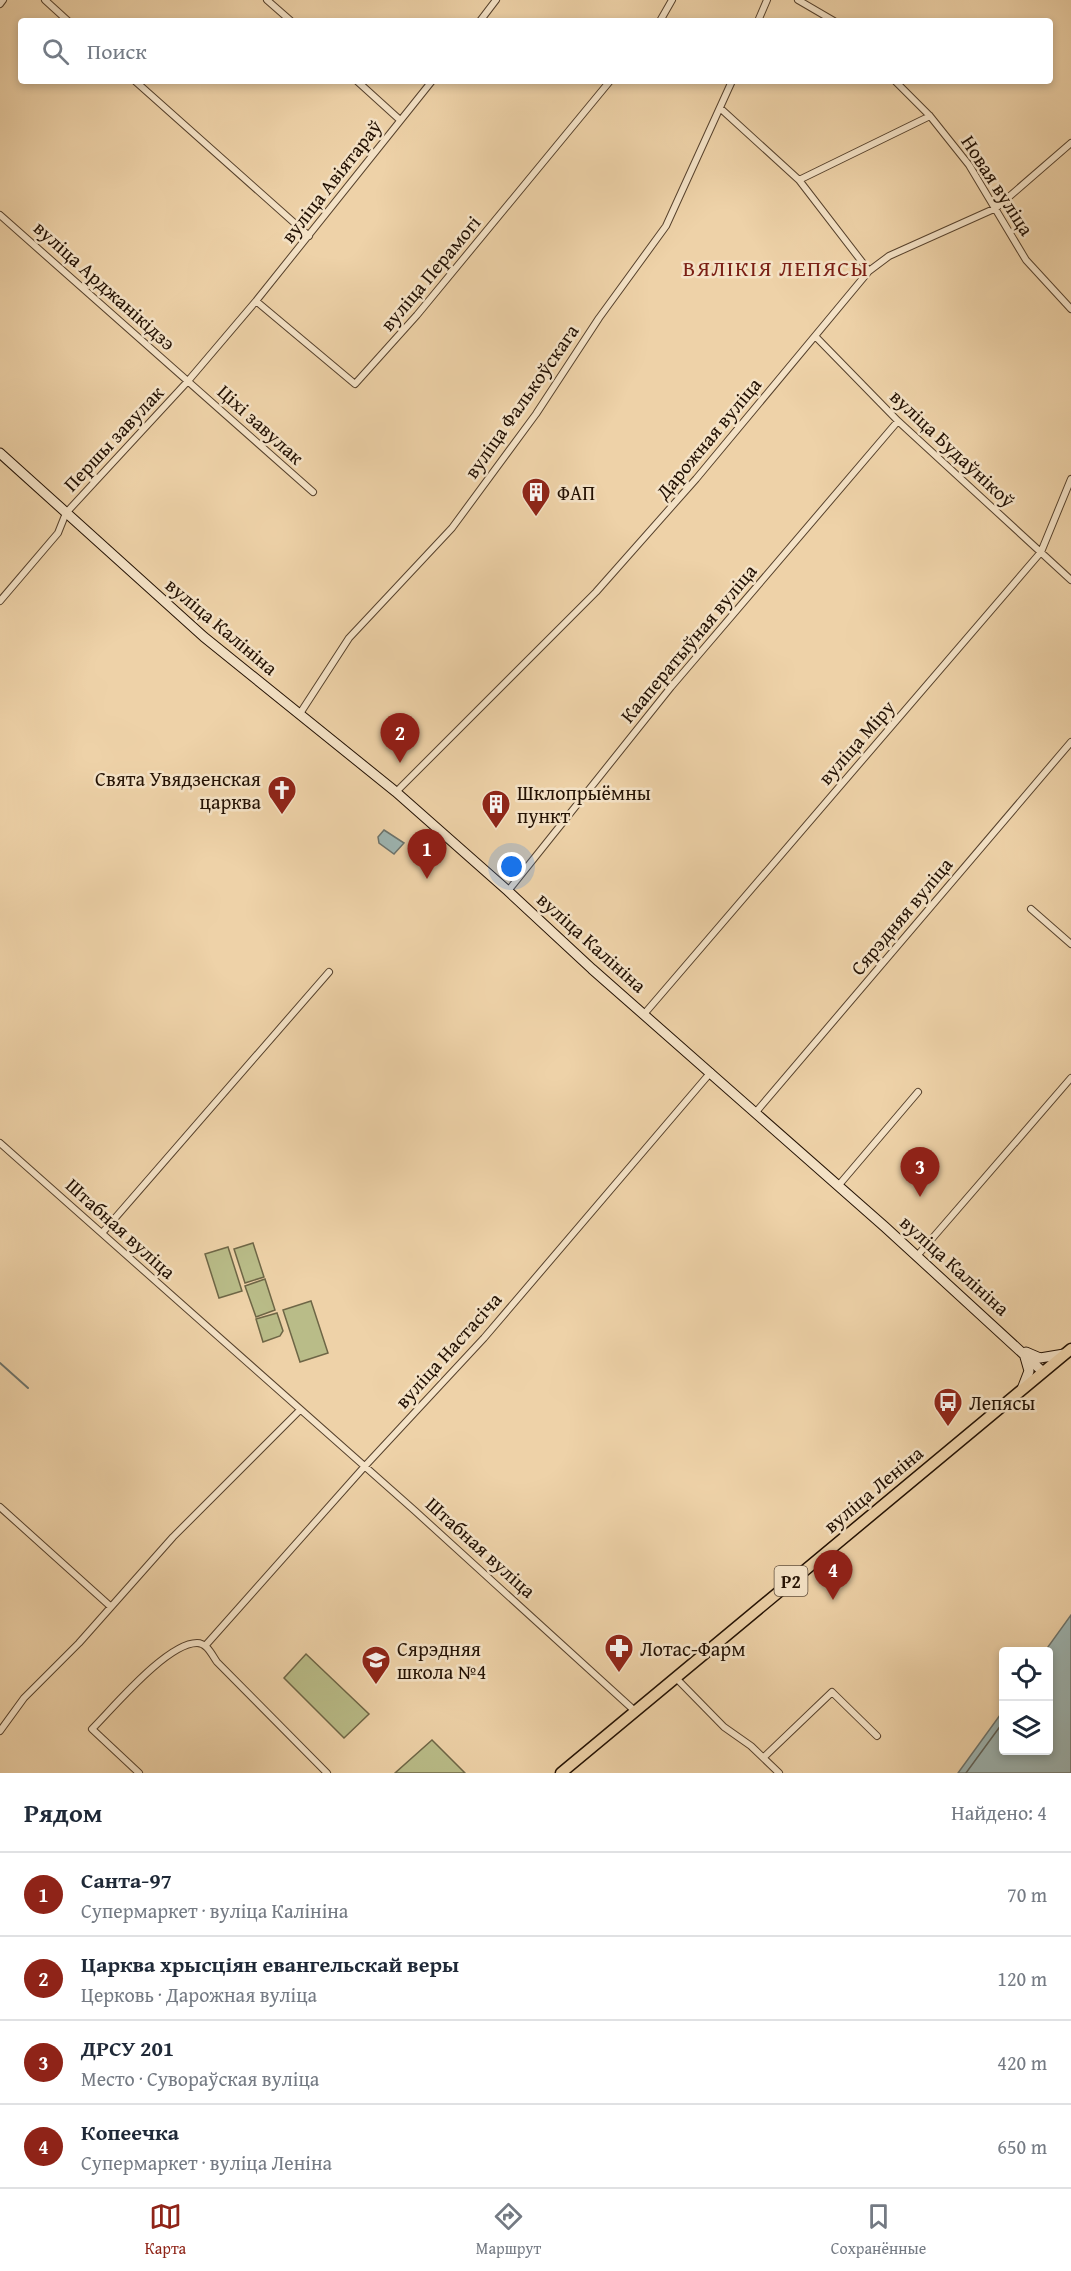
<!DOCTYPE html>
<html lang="ru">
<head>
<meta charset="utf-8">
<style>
	:root { --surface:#fff; --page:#f2f2f3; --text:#1f2937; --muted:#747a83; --line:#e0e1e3; --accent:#8f2418 }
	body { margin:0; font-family:"Gentium Book Plus",serif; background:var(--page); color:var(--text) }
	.controls { position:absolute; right:18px; bottom:18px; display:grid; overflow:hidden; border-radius:6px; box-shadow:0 3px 9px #0003 }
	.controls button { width:54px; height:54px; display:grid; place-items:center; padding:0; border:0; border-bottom:2px solid var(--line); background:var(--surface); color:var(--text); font:30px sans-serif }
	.you { position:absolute; left:512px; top:867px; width:21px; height:21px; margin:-15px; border:4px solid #fff; border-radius:50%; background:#1a73e8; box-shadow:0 0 0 9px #1a73e833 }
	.badge { display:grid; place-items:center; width:39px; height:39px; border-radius:50%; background:var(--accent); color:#fff; font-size:20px; font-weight:700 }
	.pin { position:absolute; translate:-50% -50px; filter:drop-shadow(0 2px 3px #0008) }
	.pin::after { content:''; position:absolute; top:32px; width:21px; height:18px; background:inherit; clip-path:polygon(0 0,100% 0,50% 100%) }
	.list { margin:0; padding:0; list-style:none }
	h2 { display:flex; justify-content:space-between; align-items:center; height:78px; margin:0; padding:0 24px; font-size:26px }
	h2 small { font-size:20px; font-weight:400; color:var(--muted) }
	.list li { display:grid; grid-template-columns:39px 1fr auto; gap:18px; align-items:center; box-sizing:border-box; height:84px; padding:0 24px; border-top:2px solid var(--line) }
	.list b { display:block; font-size:22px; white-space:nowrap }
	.list p { margin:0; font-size:20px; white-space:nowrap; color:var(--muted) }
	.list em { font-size:20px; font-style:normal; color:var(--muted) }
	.icon { flex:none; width:33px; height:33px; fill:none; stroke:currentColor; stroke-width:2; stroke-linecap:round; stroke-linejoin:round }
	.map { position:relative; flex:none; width:1071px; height:1773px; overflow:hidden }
	.search { position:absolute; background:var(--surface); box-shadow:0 3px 9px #0003; left:18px; right:18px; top:18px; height:66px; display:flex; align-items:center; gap:15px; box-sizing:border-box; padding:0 21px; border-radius:6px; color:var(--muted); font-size:22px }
	.sheet { height:414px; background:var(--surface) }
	nav { display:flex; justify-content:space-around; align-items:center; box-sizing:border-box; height:84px; border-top:2px solid var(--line); background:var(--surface); font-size:16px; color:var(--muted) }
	nav a { display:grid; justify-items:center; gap:3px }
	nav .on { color:var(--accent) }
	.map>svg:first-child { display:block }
</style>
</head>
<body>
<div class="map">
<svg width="1071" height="1773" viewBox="0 0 1071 1773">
	<rect width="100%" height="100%" fill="#eed2a8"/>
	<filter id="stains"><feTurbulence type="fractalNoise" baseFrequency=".00333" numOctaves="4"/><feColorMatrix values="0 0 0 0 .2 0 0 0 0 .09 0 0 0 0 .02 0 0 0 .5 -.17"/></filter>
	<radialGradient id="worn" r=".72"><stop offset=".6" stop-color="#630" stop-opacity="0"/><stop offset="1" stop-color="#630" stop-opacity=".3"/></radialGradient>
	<path fill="#b9bc88" stroke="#6e6646" stroke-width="1.5" d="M253,1243l11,34 -19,6 -11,-34z
		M228,1247l14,44 -23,7 -14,-44z
		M265,1279l10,31 -19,7 -11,-31z
		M311,1301l17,52 -28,9 -17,-52z
		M277,1313l6,18 -3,5 -17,6 -7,-23z
		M306,1654l63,60 -25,24 -60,-60z
		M432,1740l33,33h-70z"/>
	<path fill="#9db5b2" stroke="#6c736c" stroke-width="1.5" d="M384,830l20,13 -10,11 -15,-11 -1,-6z
		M1071,1615v158h-113l45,-62 1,39h44v-98l-3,-1z"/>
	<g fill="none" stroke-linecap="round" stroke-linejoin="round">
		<path stroke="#60635a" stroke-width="1.5" d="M966,1773l38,-52"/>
		<path stroke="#6c736c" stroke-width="2" d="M0,1363l28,25"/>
		<g stroke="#56412c" stroke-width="8">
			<path id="street" d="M45,0l23,21
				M267,0l24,21
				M798,0l36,21
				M0,4l3,-4
				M480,21l16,-21
				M660,21l12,-21
				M758,21l9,-21
				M135,81l174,155
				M357,81l43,39
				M895,81l35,35 39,49 57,95 45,49
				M720,108l79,72 70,91
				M799,180l131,-64
				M0,215l313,277
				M256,301l99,83 62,-69 193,-234
				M815,336l83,85 173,159
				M0,601l58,-68 8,-20 122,-132 68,-80 176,-220
				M299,715l50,-77 103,-110 84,-114 63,-96 67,-92 66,-145
				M396,792l200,-200 100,-113 173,-208 20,-15 107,-48 75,-65
				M508,891l163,-204 227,-266
				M1031,909l40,35
				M645,1013l396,-461 30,-73
				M756,1112l315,-370
				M0,1143l414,367 222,202
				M838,1186l80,-94
				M102,1233l227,-261
				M917,1256l154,-178
				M0,1507l110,99
				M205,1646l160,-180 119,-128 227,-266
				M676,1678l48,49 27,19 28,27
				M0,1731l24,-33 55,-55 94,-106 126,-126
				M764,1757l68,-65 45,44
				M139,1773l-47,-44c22,-22 75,-86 105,-86 10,0 15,12 20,19l110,111"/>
		</g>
		<g stroke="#231103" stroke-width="11">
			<path id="secondary" d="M0,453l204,184 192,155 112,99 84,78 293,258 158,145
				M1026,1352l14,6 24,-4
				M1022,1389l7,-18 -4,-14"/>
		</g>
		<g stroke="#231103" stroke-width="13">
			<path id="primary" d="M561,1773l510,-424"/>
		</g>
		<use href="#street" stroke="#f4e2c6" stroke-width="6"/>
		<use href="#secondary" stroke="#f4e2c6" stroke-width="9"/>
		<use href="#primary" stroke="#eed2a8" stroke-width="10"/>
	</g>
	<defs>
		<g id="building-pin" transform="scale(1.5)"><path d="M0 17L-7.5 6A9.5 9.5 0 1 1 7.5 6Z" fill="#8f2418" stroke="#f4e2c6"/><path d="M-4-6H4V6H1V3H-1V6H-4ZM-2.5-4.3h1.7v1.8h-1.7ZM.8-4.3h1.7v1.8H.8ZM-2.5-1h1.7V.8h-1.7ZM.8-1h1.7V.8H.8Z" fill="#fff"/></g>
		<g id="church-pin" transform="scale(1.5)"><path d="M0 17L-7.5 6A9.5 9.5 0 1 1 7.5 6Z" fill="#8f2418" stroke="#f4e2c6"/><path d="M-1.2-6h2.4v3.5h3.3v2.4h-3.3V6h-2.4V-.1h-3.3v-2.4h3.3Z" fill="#fff"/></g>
		<g id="bus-pin" transform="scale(1.5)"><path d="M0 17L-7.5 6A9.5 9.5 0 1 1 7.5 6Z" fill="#8f2418" stroke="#f4e2c6"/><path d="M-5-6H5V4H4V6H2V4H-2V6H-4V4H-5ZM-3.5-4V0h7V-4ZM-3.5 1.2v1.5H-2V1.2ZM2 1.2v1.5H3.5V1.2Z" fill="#fff"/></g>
		<g id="pharmacy-pin" transform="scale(1.5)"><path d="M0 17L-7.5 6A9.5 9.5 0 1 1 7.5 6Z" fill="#8f2418" stroke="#f4e2c6"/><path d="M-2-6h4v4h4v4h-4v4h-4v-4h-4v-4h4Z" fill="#fff"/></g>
		<g id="school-pin" transform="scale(1.5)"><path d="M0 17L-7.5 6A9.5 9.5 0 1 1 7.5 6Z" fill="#8f2418" stroke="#f4e2c6"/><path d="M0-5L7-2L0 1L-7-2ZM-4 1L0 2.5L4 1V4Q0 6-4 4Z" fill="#fff"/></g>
	</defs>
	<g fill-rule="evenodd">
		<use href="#building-pin" x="536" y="492"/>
		<use href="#church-pin" x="282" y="790"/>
		<use href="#building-pin" x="496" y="804"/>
		<use href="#bus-pin" x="948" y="1402"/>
		<use href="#pharmacy-pin" x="619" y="1648"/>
		<use href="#school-pin" x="376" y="1660"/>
	</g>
	<g text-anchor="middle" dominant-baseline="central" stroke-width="5" stroke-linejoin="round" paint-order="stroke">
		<rect fill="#f4e2c6" stroke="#62503e" stroke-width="1.5" x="774.5" y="1566" width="33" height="30" rx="4.5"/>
		<g font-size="18" font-weight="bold" fill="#231103">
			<text x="791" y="1581">Р2</text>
		</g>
		<g font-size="20" fill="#231103" stroke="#f4e2c6">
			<text transform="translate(331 181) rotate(-52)">вуліца Авіятараў</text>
			<text transform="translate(998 185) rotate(57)">Новая вуліца</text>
			<text transform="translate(430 273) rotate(-50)">вуліца Перамогі</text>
			<text transform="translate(105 285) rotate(42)">вуліца Арджанікідзэ</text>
			<text transform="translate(521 401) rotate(-55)">вуліца Фалькоўскага</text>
			<text transform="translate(261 424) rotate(42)">Ціхі завулак</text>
			<text transform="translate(113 438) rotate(-47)">Першы завулак</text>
			<text transform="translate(708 438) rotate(-50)">Дарожная вуліца</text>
			<text transform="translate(953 448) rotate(43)">вуліца Будаўнікоў</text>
			<text transform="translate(222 626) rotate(40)">вуліца Калініна</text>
			<text transform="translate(688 643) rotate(-50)">Кааператыўная вуліца</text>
			<text transform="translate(856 742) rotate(-49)">вуліца Міру</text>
			<text transform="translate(901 916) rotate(-50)">Сярэдняя вуліца</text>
			<text transform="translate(592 942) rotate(42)">вуліца Калініна</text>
			<text transform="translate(121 1228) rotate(42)">Штабная вуліца</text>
			<text transform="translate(955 1265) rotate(42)">вуліца Калініна</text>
			<text transform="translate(448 1350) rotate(-48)">вуліца Настасіча</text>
			<text transform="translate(873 1489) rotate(-40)">вуліца Леніна</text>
			<text transform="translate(481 1547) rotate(42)">Штабная вуліца</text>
		</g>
		<g font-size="20" fill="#231103" stroke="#f4e2c6" text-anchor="start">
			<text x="557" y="492">ФАП</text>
			<text x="261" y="778" text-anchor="end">Свята Увядзенская<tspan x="261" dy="23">царква</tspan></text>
			<text x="517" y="792">Шклопрыёмны<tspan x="517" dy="23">пункт</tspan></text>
			<text x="969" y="1402">Лепясы</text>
			<text x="397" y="1648">Сярэдняя<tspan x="397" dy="23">школа №4</tspan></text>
			<text x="640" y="1648">Лотас-Фарм</text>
		</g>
		<g font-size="22" letter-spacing="1.5" fill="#7a1f14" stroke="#f4e2c6">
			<text x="776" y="268">ВЯЛІКІЯ ЛЕПЯСЫ</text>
		</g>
	</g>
	<rect width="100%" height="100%" filter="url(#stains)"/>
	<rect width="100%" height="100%" fill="url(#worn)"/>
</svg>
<div class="controls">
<button><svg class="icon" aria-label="locate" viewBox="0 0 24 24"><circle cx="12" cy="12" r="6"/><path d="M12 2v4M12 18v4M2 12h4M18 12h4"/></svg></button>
<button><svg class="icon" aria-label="layers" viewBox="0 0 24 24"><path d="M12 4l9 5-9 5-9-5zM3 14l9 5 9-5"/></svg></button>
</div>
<div class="you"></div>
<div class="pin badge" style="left:427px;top:879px">1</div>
<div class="pin badge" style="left:400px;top:763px">2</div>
<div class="pin badge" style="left:920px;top:1197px">3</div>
<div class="pin badge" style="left:833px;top:1600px">4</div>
<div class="search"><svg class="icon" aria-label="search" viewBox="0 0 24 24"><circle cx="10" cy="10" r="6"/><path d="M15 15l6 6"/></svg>Поиск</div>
</div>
<section class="sheet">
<h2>Рядом<small>Найдено: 4</small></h2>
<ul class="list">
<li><span class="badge">1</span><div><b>Санта-97</b><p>Супермаркет · вуліца Калініна</p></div><em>70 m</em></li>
<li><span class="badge">2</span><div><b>Царква хрысціян евангельскай веры</b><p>Церковь · Дарожная вуліца</p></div><em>120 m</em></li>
<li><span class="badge">3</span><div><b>ДРСУ 201</b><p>Место · Сувораўская вуліца</p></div><em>420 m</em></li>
<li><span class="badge">4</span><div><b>Копеечка</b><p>Супермаркет · вуліца Леніна</p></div><em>650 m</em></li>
</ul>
</section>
<nav>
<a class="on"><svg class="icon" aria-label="map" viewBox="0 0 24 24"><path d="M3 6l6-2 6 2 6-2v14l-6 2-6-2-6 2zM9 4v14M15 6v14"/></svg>Карта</a>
<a><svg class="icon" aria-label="directions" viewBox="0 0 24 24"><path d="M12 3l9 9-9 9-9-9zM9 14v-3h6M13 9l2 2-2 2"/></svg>Маршрут</a>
<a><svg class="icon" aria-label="saved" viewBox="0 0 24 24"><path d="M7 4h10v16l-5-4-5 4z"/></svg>Сохранённые</a>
</nav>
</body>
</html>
